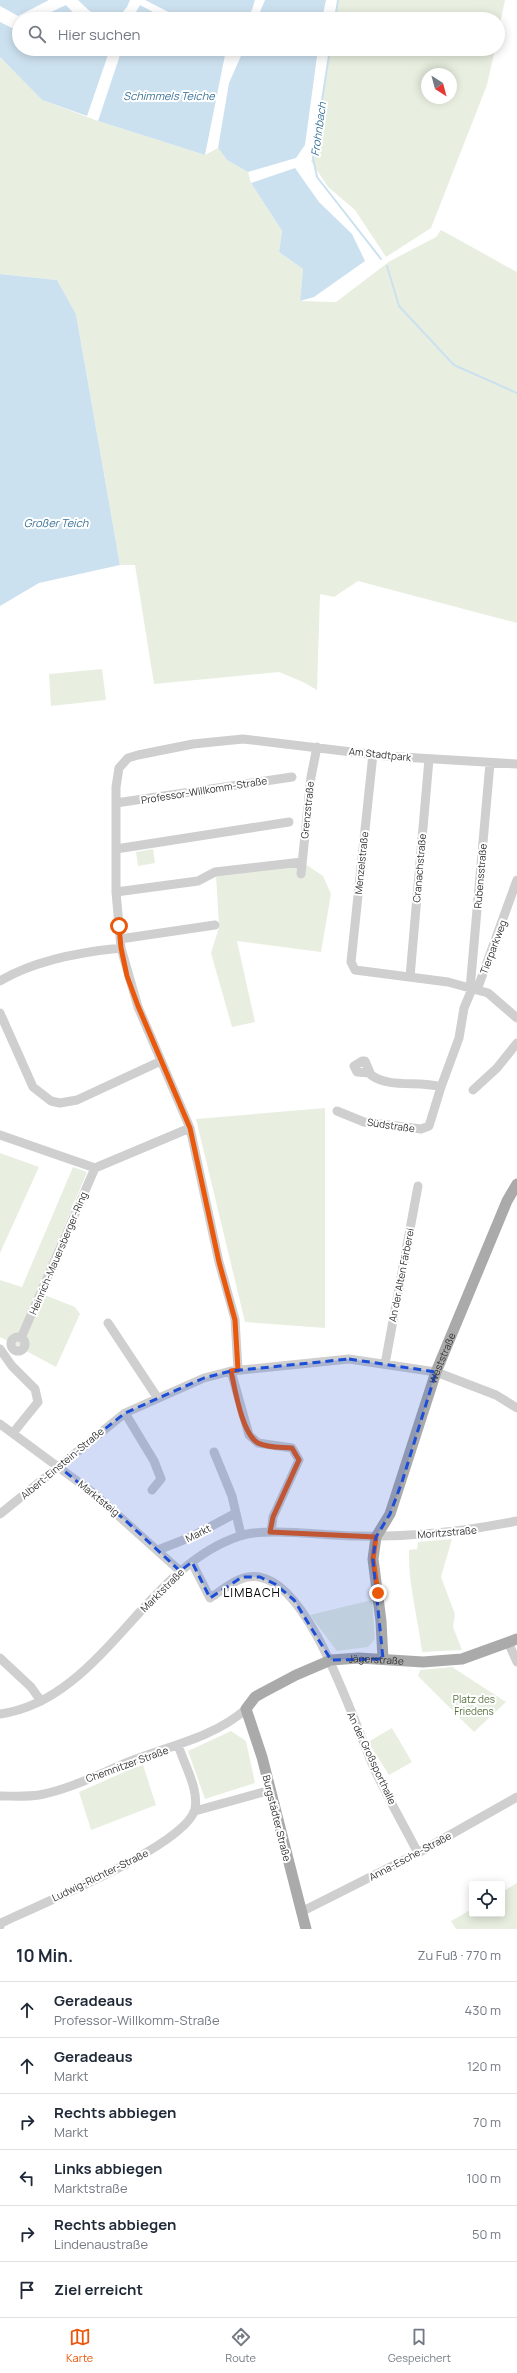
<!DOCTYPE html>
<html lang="de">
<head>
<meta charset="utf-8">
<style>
	:root { --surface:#fff; --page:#f6f6f7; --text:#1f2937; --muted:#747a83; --line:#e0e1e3; --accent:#ea580c }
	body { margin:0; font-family:Manrope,sans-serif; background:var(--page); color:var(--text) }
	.controls { position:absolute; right:12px; bottom:12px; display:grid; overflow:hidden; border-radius:4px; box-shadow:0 2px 10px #0003 }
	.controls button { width:36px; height:36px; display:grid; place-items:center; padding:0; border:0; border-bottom:1px solid var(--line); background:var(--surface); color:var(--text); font:20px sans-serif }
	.compass { position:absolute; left:421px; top:68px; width:36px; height:36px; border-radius:50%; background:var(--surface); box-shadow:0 2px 10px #0003; rotate:144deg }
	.stop { position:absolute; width:12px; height:12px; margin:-9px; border:3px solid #ea580c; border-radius:50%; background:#fff }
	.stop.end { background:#ea580c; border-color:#fff; box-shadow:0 1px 4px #0008 }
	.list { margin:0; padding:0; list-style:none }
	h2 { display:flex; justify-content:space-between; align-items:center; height:52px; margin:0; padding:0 16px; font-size:17px }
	h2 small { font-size:13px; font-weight:400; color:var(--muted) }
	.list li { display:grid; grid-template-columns:26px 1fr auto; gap:12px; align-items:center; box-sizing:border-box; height:56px; padding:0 16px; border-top:1px solid var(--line) }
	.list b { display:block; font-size:15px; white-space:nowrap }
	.list p { margin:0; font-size:13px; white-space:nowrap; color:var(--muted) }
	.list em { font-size:13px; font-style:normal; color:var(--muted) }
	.icon { flex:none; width:22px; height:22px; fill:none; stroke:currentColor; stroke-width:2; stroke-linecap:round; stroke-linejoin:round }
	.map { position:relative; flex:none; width:517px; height:1929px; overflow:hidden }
	.search { position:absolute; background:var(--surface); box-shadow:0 2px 10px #0003; left:12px; right:12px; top:12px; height:44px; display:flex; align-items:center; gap:10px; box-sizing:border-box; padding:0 14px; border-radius:22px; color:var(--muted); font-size:15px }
	.sheet { height:388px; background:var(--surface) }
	nav { display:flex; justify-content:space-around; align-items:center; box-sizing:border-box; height:56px; border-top:1px solid var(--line); background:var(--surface); font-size:11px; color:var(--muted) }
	nav a { display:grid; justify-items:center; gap:2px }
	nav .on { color:var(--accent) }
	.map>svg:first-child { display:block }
</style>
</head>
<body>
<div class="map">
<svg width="517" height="1929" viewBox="0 0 517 1929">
	<rect width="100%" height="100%" fill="#fff"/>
	<path fill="#e8efe0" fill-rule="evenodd" d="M338,0h167l-7,34v-15h-163z
		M330,49h165l-8,36 -56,143 -45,29 -31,-47 -27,-23 -17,-26 2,-3zM427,74h24v24h-24z
		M0,57l42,43 56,21 107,34 13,-7 9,12 21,12 3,11 31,48 -3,21 24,17 -3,32 36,1 54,-41 46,-24 5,-7 76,42v351l-159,-42 -24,16 -14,-3 -3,96 -14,-8 -24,-10 -125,12 -19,-119h-15l-44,-251 -19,-34 -57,-6z
		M102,669l4,31 -55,6 -2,-32z
		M153,849l2,14 -17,3 -2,-14z
		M302,862l21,14 8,18 -10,58 -84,-11 18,81 -23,5 -21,-74 8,-26 -3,-52z
		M325,1108v220l-80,-6 -49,-203z
		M0,1153l39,14 -39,86z
		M73,1167l14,5 -50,120 38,15 5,7 -24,53 -56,-30v-57l22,7z
		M452,1539l-11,38 14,37 -2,13 9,23 -40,2c-4,-35 -14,-67 -13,-102l8,-1 1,-7z
		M372,1600l3,39 -7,8 -31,4 -27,-36z
		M452,1667l54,35 -32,30 -56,-56 2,-6z
		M392,1728l20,34 -23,13 -21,-33z
		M231,1731l15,10 9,42 -50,16 -17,-48z
		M143,1765l13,40 -65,25 -12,-38c22,-9 42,-20 64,-27z
		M517,1883v46h-61l-5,-8 21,-12v5h30v-22z"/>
	<path fill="#cce1ef" d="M0,0h49l-31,16 -18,-10z
		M78,0h52l-3,7 -10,12c-19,0 -26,-6 -39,-19z
		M145,0h110l-3,10 -7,9h-63z
		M265,0h61l-4,19h-65z
		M66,5l13,14h-43z
		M140,5l26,14h-34z
		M0,22l14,7 5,-2v22h91l-23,67 -45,-16 -42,-43z
		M122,49l104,1 -21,105 -107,-34z
		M244,49h74l-13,96 -9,13 -48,14 -21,-12 -9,-12 11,-65z
		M295,168l24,34 33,32 13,27 -51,36 -14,4 3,-32 -24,-17 3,-21 -31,-48z
		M0,274l57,6 19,34 44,251 -81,18 -39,23z"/>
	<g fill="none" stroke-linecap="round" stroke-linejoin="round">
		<path stroke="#cce1ef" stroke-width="2" d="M335,19l3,-19
			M330,49l-17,109 4,19 64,82
			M387,266l12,40 55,59 63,28"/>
		<path stroke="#cfcfcf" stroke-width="9" d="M373,754l-22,208 4,8 93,12 40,11 29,25
			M116,803l176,-26
			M116,849l173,-27
			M301,874l10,-97 6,-30
			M116,892l82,-11 17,-9 87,-10
			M120,939l95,-14
			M410,977l19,-218
			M0,981c35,-21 80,-29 121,-33
			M470,989l20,-226
			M477,990l40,-110
			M0,1013l33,74 18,14 9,2 17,-3 84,-39
			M370,1073l-13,-1 -3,-6 8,-5h3l6,14c20,14 46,5 70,12l18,-49 5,-30 8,-19
			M473,1090l24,-22 20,-25
			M337,1111l27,11 57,7 8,-3 12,-39
			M0,1135l95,33 95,-40
			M108,1323l49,74
			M11 1344a7 7 0 1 1 14 0a7 7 0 1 1-14 0Z
			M21,1338l74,-170
			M0,1349l12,17 23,23 3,13 -25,31
			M385,1364l33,-178
			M238,1370l-3,-51 -16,-57 -29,-134 -52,-121 -17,-59 -5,-56v-105l3,-19 9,-10 10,-3 55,-11 50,-5 142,17 132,8
			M231,1371l18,64 9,8 34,5 7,12 -26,57 -2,15
			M125,1413l29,48 7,18 -9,11
			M0,1424l92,68 88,79
			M214,1452l18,44 9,39
			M0,1514l125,-101 79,-35 27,-7 118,-12 87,13 60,23 21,13
			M158,1550l33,-13 45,-24
			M192,1563l18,35c16,-10 29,-24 49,-21 53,8 95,148 116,193 13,28 29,56 43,83
			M508,1642l9,20
			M0,1658l31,29 10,14
			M0,1714c102,-14 144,-147 240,-178 26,-9 86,0 115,0 54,1 109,-4 162,-15
			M0,1796c13,0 26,1 39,-1 32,-6 62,-22 92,-34 38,-15 84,-24 115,-52
			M195,1811l76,-21
			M301,1912l117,-59 99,-56
			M0,1926l1,-3c37,-18 185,-77 194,-114 4,-20 -11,-45 -17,-64"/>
		<g stroke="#aaa" stroke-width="11">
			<path id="s1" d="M383,1659l-2,-38 -8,-62 3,-22 14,-23 46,-142 71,-171 10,-17"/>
			<path id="s2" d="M306,1929l-44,-172 -16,-48 9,-12 7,-4 34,-18 35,-15 28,-2 64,4 39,-3 55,-20"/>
		</g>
	</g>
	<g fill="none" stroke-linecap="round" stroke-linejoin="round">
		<path stroke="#ea580c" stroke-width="5" d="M119,926l2,22 6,28 11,30 52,122 29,134 16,58 3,50 -7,1c4,18 11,63 27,72 10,5 24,4 34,5l7,12 -26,57 -3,15 106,5 -3,22 5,34"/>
	</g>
	<path fill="#1d4ed8" fill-opacity="0.2" stroke="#1d4ed8" stroke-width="3" stroke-dasharray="8 5" stroke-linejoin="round" d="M349,1359l87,13 -34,110 -12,32 -14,23 -3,22 10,100 -52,1 -37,-60 -19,-16 -15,-7h-18l-32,21 -18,-36 -12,9 -55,-51 -67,-54 67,-53 79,-35 27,-7z"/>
	<g text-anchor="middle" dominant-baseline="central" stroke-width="4" stroke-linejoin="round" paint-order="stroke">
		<g font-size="10" fill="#323232" stroke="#fff">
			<text transform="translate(380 754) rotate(6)">Am Stadtpark</text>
			<text transform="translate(204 790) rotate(-9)">Professor-Willkomm-Straße</text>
			<text transform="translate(307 810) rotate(-84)">Grenzstraße</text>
			<text transform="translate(361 863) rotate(-84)">Menzelstraße</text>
			<text transform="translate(419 868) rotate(-85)">Cranachstraße</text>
			<text transform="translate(480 876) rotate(-85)">Rubensstraße</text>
			<text transform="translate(493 947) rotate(-69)">Tierparkweg</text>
			<text transform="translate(391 1125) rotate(8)">Südstraße</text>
			<text transform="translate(58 1253) rotate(-67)">Heinrich-Mauersberger-Ring</text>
			<text transform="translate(401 1275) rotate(-79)">An der Alten Färberei</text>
			<text stroke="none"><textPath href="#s1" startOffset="314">Weststraße</textPath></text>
			<text transform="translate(62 1463) rotate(-40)">Albert-Einstein-Straße</text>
			<text transform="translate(99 1498) rotate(39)">Marktsteig</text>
			<text transform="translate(447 1532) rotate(-5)">Moritzstraße</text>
			<text transform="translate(198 1533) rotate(-26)">Markt</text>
			<text transform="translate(162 1590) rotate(-45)">Marktstraße</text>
			<text stroke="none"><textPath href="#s2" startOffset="373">Jägerstraße</textPath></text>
			<text transform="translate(372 1758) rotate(65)">An der Großsporthalle</text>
			<text transform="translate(127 1764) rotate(-20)">Chemnitzer Straße</text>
			<text transform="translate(277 1818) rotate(76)">Burgstädter Straße</text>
			<text transform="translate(410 1856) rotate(-28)">Anna-Esche-Straße</text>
			<text transform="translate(100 1875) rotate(-26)">Ludwig-Richter-Straße</text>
		</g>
		<g font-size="10" fill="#54703c" stroke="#fff">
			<text x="474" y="1699">Platz des<tspan x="474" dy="12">Friedens</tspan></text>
		</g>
		<g font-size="11" font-style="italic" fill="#3b7399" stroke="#fff">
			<text x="169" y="95">Schimmels Teiche</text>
			<text transform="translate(318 129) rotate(-82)">Frohnbach</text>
			<text x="56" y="522">Großer Teich</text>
		</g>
		<g font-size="12" letter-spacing="1" fill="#000" stroke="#fff">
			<text x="252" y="1592">LIMBACH</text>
		</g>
	</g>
</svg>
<div class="controls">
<button><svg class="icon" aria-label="locate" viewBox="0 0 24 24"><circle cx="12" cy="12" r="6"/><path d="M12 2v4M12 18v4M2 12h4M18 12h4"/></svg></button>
</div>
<svg class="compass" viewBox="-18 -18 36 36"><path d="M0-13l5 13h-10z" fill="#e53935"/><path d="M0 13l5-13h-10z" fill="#747a83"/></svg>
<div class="stop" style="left:119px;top:926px"></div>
<div class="stop end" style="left:378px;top:1593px"></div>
<div class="search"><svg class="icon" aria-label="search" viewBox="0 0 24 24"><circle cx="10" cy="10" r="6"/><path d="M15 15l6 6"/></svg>Hier suchen</div>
</div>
<section class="sheet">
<h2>10 Min.<small>Zu Fuß · 770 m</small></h2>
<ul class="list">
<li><svg class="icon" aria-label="ahead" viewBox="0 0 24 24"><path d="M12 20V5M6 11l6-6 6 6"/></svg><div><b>Geradeaus</b><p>Professor-Willkomm-Straße</p></div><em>430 m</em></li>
<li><svg class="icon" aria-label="ahead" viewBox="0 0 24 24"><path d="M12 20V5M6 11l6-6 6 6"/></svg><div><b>Geradeaus</b><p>Markt</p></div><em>120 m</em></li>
<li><svg class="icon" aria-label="right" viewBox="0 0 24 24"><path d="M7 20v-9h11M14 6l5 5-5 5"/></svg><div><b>Rechts abbiegen</b><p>Markt</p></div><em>70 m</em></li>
<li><svg class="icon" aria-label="left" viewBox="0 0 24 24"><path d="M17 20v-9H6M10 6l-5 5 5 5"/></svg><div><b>Links abbiegen</b><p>Marktstraße</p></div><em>100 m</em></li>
<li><svg class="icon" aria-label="right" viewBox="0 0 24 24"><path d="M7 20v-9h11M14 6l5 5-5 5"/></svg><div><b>Rechts abbiegen</b><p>Lindenaustraße</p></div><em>50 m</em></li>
<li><svg class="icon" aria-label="arrive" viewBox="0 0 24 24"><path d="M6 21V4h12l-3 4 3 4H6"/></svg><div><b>Ziel erreicht</b></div></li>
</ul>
</section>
<nav>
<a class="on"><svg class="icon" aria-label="map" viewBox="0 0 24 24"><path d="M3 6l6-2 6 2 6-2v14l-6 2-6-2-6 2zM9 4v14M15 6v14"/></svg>Karte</a>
<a><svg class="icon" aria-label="directions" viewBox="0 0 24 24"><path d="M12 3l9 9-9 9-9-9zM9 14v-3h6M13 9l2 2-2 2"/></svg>Route</a>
<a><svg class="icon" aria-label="saved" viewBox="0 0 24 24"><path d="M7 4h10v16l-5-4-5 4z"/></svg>Gespeichert</a>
</nav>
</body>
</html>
